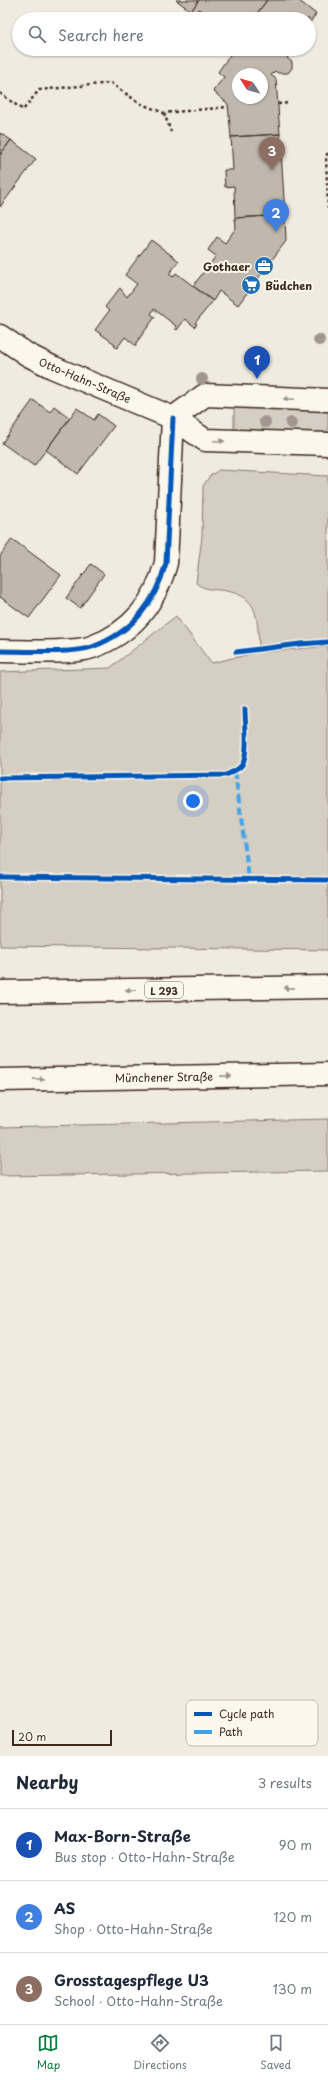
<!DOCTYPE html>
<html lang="en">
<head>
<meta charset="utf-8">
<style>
	:root { --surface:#fff; --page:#f2f2f3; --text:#1f2937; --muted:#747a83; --line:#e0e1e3; --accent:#0b8043 }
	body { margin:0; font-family:"Playpen Sans",sans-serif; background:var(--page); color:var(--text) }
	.compass { position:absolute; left:232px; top:68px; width:36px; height:36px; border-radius:50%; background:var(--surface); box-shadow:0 1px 3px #0004; rotate:306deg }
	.scale { position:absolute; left:12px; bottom:10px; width:100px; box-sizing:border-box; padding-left:4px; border:2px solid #3b2a1e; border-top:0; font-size:11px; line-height:14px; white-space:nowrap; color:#3b2a1e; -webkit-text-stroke:3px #fbf7ec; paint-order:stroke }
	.you { position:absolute; left:193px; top:801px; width:14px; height:14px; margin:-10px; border:3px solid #fff; border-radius:50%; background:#1a73e8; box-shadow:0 0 0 6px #1a73e833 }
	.badge { display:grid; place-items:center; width:26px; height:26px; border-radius:50%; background:var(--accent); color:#fff; font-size:13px; font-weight:700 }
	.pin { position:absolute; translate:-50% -33px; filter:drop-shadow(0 1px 2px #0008) }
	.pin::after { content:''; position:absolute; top:21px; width:14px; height:12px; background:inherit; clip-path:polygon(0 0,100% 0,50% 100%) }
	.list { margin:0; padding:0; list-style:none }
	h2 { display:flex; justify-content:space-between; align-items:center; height:52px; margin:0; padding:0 16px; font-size:17px }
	h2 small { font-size:13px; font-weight:400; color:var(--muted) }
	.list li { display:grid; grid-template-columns:26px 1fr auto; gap:12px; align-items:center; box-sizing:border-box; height:72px; padding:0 16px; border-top:1px solid var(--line) }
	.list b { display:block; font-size:15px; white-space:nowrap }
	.list p { margin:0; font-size:13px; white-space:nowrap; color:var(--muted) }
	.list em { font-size:13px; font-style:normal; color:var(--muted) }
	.icon { flex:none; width:22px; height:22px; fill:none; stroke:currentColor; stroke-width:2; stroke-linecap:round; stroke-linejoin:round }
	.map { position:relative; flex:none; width:328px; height:1756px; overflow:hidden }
	.search { position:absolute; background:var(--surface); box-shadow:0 1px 3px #0004; left:12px; right:12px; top:12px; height:44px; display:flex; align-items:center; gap:10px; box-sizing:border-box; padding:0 14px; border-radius:22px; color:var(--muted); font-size:15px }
	.sheet { height:268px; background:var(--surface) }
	nav { display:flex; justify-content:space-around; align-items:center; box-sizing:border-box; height:56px; border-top:1px solid var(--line); background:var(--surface); font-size:11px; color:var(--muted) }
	nav a { display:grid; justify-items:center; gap:2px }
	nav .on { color:var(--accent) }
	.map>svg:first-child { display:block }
</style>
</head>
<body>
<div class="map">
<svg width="328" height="1756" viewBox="0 0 328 1756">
	<rect width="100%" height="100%" fill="#f0ebe0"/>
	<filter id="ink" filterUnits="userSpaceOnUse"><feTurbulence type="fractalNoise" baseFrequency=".025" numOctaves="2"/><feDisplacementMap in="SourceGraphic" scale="8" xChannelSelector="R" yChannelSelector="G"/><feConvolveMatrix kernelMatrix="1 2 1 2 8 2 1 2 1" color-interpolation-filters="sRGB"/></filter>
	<g filter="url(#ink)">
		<path fill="#d5cec3" stroke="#887c70" d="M234,406l94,6v24l-94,-2z
			M219,470l109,6v163l-69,7c-2,-33 -1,-52 -40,-56 -9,-1 -16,-1 -23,-7l6,-47 1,-50 7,-10z
			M176,616l35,47 44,-10 73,-7v304l-328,-4v-274l110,-4z
			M328,1119v52l-328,5v-49z"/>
		<path fill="#c0b8ad" stroke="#3b2a1e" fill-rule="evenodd" d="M176,0h23l-8,11z
			M199,0h68l-14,19h-41l-13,-10 -4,5 -4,-3z
			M267,0h31l18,14 -7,10v-5h-56z
			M234,49h59l-6,9 5,4v6l-4,5h-10l-3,-2 -4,4 5,4 4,55 -49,3 -3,-33 -15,-13 11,-14 -6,-5zM238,74h24v24h-24z
			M0,133l11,7 -11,15z
			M280,134l5,81 -50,3 -1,-32 -9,1 -1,-17h9l-2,-33z
			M11,140l25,19 -36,48v-52z
			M285,215l1,26 -48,64 -19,-14 -6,10 -20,-15 23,-30 -8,-6 9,-13 8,6 11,-15 -1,-10z
			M151,240l28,21 -10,13 4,3 3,-4 37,28 -18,22 2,1 -2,3 -10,-8 -8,11 -3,-2 2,-2 -22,-17 -3,5 4,3 -19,26v3l-11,-9 -8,11 -3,-2 1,-2 -20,-14 14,-19 -4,-4 15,-19 7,9 10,-13 -12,-9z
			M33,400l17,12 4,-6 16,12 -36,48 -32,-23z
			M77,408l17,12 4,-6 16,12 -36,48 -32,-24z
			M12,539l49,36 -32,43 -29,-21v-41z
			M91,564l13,10 -24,34 -14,-10z"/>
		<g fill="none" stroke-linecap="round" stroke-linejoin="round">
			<g stroke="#3b2a1e" stroke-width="25">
				<path id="minor" d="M0,336l28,19 24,12 121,51 32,22 123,4
					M173,418l32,-23 123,5
					M0,651c23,0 72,3 92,-4 41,-15 63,-44 74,-84l7,-145"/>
			</g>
			<g stroke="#3b2a1e" stroke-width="25">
				<path id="trunk" d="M0,992l328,-5
					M0,1080l328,-6"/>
			</g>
			<path stroke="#3b2a1e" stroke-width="2.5" stroke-dasharray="3 3" stroke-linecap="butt" d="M0,93l23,17 16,-20 72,-7 28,20 25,10 64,-6
				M278,104l12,-1
				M164,113l7,19
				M328,153l-2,3 2,53"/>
			<use href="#minor" stroke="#fbf7ec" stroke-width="22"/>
			<use href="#trunk" stroke="#fbf7ec" stroke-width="22"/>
			<path stroke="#3fa3ea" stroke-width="4" stroke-dasharray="8 4" stroke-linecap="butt" d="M235,771l14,108"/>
			<g stroke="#fbf7ec" stroke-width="8">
				<path id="cycleway" d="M0,651c23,0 72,3 92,-4 41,-15 63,-44 74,-84l7,-145
					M236,652l64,-8 28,-2
					M0,778l226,-3c6,-3 12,-5 16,-10 7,-12 3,-42 3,-56
					M0,877l328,3"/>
			</g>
			<use href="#cycleway" stroke="#0057b8" stroke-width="5"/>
		</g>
		<g fill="#a2978c">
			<circle cx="319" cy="340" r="6"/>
			<circle cx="202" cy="379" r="6"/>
			<circle cx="265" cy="422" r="6"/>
			<circle cx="291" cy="423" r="6"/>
		</g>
		<defs><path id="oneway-solid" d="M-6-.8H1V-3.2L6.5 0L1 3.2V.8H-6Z"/></defs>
		<g fill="#9b9085">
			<use href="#oneway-solid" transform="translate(289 399) rotate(-177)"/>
			<use href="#oneway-solid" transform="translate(219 441) rotate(3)"/>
			<use href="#oneway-solid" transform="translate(289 988) rotate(179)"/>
			<use href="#oneway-solid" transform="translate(131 990) rotate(179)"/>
			<use href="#oneway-solid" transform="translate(226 1076) rotate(-1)"/>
			<use href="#oneway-solid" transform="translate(39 1079) rotate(-1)"/>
		</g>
	</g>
	<defs>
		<g id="office-disc" transform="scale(1)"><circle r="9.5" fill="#1f6fb2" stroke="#fbf7ec"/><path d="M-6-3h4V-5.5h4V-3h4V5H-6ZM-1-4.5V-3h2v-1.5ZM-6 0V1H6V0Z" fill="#fff"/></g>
		<g id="supermarket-disc" transform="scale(1)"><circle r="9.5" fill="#1f6fb2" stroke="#fbf7ec"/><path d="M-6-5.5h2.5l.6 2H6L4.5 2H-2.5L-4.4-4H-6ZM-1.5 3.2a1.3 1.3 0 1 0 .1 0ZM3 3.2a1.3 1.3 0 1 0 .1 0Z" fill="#fff"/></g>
	</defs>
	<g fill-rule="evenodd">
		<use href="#office-disc" x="264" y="266"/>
		<use href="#supermarket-disc" x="251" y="285"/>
	</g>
	<g text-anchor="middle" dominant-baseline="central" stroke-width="4" stroke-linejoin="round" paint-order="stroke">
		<rect fill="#fbf7ec" stroke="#75685c" stroke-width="1" x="145" y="982" width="38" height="16" rx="3"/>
		<g font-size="10" font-weight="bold" fill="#3b2a1e">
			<text x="164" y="990">L 293</text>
		</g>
		<g font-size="11" font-weight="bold" fill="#3b2a1e" stroke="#fbf7ec" text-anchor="end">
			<text x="250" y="266">Gothaer</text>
			<text x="265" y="285" text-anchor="start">Büdchen</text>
		</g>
		<g font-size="11" fill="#3b2a1e" stroke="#fbf7ec">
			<text transform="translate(85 380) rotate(23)">Otto-Hahn-Straße</text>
			<text transform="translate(164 1077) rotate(-1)">Münchener Straße</text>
		</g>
	</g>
	<rect x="186" y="1700" width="132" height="46" rx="6" fill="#fbf7ec" stroke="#c1baae" stroke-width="1"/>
	<rect x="194" y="1712" width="18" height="4" fill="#0057b8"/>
	<rect x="194" y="1730" width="18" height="4" fill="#3fa3ea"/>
	<g font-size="11" fill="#3b2a1e">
		<text x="219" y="1718">Cycle path</text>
		<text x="219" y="1736">Path</text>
	</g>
</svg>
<svg class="compass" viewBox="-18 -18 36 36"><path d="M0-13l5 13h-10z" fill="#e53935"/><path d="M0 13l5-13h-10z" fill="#747a83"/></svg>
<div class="scale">20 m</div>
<div class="you"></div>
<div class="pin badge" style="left:257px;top:379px;background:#1a4fb4">1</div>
<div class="pin badge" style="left:276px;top:232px;background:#3f7fe0">2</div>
<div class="pin badge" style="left:272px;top:170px;background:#8d6e63">3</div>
<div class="search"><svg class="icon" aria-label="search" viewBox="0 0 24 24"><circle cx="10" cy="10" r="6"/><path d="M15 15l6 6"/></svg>Search here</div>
</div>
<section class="sheet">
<h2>Nearby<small>3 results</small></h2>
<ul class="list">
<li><span class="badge" style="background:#1a4fb4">1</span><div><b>Max-Born-Straße</b><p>Bus stop · Otto-Hahn-Straße</p></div><em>90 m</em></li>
<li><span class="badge" style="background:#3f7fe0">2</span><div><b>AS</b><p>Shop · Otto-Hahn-Straße</p></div><em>120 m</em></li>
<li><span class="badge" style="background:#8d6e63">3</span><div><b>Grosstagespflege U3</b><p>School · Otto-Hahn-Straße</p></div><em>130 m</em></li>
</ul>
</section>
<nav>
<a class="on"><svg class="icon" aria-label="map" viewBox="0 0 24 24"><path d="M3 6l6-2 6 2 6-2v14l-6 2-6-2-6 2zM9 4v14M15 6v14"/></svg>Map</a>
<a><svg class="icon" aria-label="directions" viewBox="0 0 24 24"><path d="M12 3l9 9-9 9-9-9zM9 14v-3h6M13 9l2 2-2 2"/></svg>Directions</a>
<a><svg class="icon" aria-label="saved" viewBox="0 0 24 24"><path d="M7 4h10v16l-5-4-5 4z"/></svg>Saved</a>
</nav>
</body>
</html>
